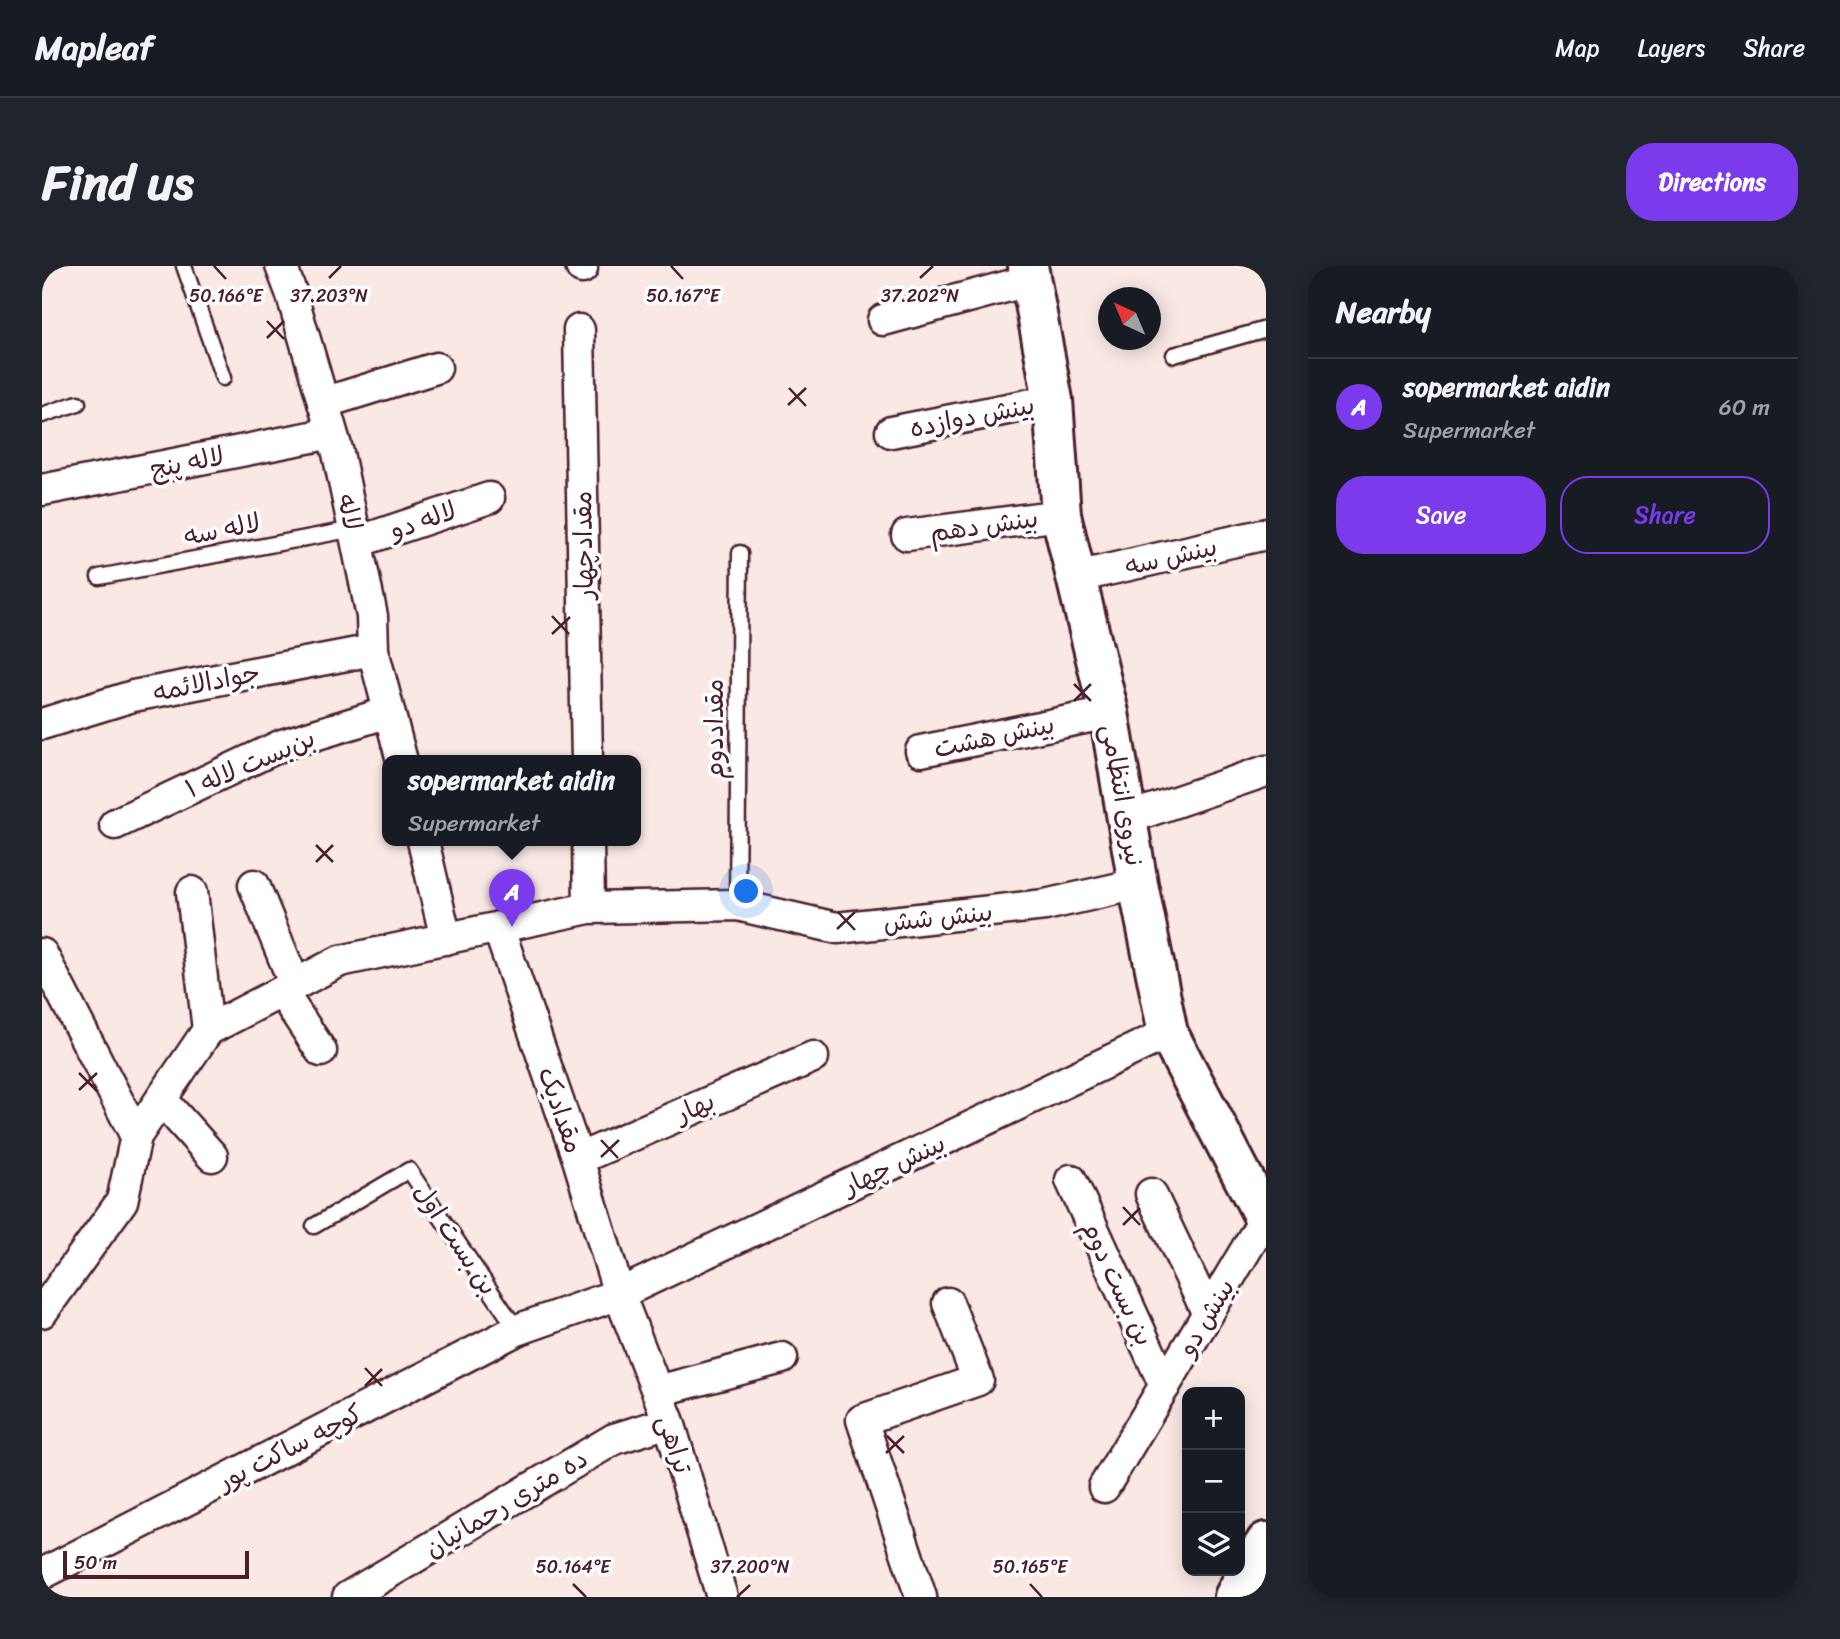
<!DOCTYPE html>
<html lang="en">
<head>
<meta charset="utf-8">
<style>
	:root { --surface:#171b24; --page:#20242c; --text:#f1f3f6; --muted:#9ea1a6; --line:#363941; --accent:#7c3aed }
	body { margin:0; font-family:Sriracha,"Playpen Sans Arabic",sans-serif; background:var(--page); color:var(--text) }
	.controls { position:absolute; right:21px; bottom:21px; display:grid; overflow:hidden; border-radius:14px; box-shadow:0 4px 18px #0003 }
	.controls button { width:63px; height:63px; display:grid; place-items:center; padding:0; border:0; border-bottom:2px solid var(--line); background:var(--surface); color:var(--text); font:35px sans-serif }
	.compass { position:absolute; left:1056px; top:21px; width:63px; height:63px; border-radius:50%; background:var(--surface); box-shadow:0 4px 18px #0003; rotate:316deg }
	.scale { position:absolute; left:21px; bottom:18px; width:186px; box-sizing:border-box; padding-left:7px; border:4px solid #4a1f2b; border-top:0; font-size:19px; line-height:24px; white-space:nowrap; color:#4a1f2b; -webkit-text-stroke:5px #fff; paint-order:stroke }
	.you { position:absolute; left:705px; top:626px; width:24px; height:24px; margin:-18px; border:5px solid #fff; border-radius:50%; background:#1a73e8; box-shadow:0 0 0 10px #1a73e833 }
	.badge { display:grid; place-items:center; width:46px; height:46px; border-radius:50%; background:var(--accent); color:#fff; font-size:23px; font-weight:700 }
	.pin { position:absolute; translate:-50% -58px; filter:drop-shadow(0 2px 4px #0008) }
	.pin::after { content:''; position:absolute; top:37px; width:24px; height:21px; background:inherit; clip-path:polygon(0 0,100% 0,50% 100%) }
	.popup { position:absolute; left:340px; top:489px; width:259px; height:91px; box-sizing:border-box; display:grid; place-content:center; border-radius:14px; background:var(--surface); filter:drop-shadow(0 2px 5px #0005); font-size:23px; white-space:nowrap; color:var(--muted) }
	.popup b { font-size:26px; color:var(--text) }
	.popup::after { content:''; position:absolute; left:50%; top:100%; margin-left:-14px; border:14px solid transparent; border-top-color:var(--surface) }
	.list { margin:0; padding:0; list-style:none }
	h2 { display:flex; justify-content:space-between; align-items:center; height:91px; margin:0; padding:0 28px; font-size:30px }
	h2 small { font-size:23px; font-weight:400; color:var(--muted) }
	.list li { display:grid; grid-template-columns:46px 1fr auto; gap:21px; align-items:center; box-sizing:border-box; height:98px; padding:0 28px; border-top:2px solid var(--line) }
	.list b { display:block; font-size:26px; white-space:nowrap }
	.list p { margin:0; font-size:23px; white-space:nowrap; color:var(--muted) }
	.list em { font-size:23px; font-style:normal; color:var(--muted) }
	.actions { display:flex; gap:14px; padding:21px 28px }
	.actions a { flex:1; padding:16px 0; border:2px solid var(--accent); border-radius:28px; text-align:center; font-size:24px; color:var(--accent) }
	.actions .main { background:var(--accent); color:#fff }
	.icon { flex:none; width:38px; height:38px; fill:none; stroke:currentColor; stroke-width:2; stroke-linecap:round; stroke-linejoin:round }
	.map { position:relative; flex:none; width:1224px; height:1331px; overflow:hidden; border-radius:28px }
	header { display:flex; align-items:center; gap:42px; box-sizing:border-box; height:98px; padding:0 35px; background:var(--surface); border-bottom:2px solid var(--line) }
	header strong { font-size:33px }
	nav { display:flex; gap:38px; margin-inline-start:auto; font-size:24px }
	.intro { display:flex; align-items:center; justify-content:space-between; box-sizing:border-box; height:168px; padding:0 42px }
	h1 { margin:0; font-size:49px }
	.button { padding:18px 32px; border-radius:28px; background:var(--accent); color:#fff; font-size:24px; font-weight:700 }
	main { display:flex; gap:42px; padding:0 42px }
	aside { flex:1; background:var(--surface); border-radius:28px; box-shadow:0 4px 18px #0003 }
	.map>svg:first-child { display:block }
</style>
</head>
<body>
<header>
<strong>Mapleaf</strong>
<nav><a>Map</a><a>Layers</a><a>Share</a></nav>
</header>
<div class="intro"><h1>Find us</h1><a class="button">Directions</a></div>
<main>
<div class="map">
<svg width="1224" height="1331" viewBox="0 0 1224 1331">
	<rect width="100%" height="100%" fill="#fae8e5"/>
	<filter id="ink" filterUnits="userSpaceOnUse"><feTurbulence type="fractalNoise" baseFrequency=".0143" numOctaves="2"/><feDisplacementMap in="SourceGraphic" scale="14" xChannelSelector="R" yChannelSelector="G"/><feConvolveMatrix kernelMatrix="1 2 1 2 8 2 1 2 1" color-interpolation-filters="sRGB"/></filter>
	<g filter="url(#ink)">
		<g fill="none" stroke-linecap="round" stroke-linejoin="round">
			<g stroke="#4a1f2b" stroke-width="19">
				<path id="lane" d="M142,0l39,112
					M1132,89l92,-26
					M0,149l36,-12
					M57,311l255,-48
					M695,639l3,-352
					M272,960l95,-56 108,160"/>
			</g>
			<g stroke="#4a1f2b" stroke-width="35">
				<path id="street" d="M239,0l10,26 47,161 34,163 1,34 29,111
					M539,0l1,2
					M841,54l148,-40
					M537,64l8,431
					M281,137l113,-35
					M849,166l162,-32
					M0,224l290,-57
					M865,269l154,-20
					M315,276l132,-44
					M1034,311l190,-43
					M0,458l91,-28 240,-46
					M879,485l188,-38
					M1086,552l138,-47
					M73,558l167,-79 107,-33
					M381,575l23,98
					M546,575l1,67
					M212,619l41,100
					M150,626l16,138
					M456,661l80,232 41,135 50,128 53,175
					M0,688l94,182
					M240,726l39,59
					M119,833l51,57
					M536,893l235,-102
					M1029,914l94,206
					M1109,928l57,120
					M0,1046l80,-111 14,-65 72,-106 132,-69 249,-53 148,-3 100,23 208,-23 93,-21
					M616,1125l124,-33
					M1062,1221l161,-269
					M0,1308l475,-244 102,-36 549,-261
					M306,1331l266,-158 55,-17
					M879,1331l-59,-177 116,-40 -30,-77"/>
			</g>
			<g stroke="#4a1f2b" stroke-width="44">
				<path id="secondary" d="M986,0l25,134 8,115 48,198 29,171 30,149 98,188
					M1192,1331l23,-43"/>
			</g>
			<g stroke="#4a1f2b" stroke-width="44">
				<path id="highway" d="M1216,1331c-9,-21 -5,-37 8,-55"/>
			</g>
			<use href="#lane" stroke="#fff" stroke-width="14"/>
			<use href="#street" stroke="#fff" stroke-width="30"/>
			<use href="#secondary" stroke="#fff" stroke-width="38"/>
			<use href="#highway" stroke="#fff" stroke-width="38"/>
		</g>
	</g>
	<path fill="none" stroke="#4a1f2b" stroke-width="2.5" d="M172,0l12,13M629,0l12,13M287,12l12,-12M878,12l13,-12M225,55l17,18M225,72l17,-17M747,122l17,18M746,139l18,-17M510,350l17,18M510,368l18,-17M1032,418l17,17M1032,435l17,-17M274,579l17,17M274,596l17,-17M796,646l17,18M795,663l18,-17M37,807l18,18M37,824l18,-17M559,874l17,18M559,891l18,-17M1081,941l17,18M1081,959l17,-17M323,1102l17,18M323,1120l17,-17M845,1170l17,17M844,1187l18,-17M531,1318l13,13M988,1318l12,13M695,1331l13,-12"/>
	<g text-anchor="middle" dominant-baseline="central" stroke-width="7" stroke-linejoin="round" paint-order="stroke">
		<g font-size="26" fill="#4a1f2b" stroke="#fff">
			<text transform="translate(930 150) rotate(-11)">بینش دوازده</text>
			<text transform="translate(145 196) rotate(-11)">لاله پنج</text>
			<text transform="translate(308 246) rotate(78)">لاله</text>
			<text transform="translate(381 254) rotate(-19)">لاله دو</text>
			<text transform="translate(942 259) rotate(-8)">بینش دهم</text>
			<text transform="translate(180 263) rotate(-11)">لاله سه</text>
			<text transform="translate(541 279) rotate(-91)">مقدادچهار</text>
			<text transform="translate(1129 290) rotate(-13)">بینش سه</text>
			<text transform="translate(164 416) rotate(-11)">جوادالائمه</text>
			<text transform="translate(672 463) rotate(-90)">مقداددوم</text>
			<text transform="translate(952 470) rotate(-12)">بینش هشت</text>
			<text transform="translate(208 497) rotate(-23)">بن‌بست لاله ۱</text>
			<text transform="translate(1081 529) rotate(80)">نیروی انتظامی</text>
			<text transform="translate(896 651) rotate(-6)">بینش شش</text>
			<text transform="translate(653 841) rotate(-24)">بهار</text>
			<text transform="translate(519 844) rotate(71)">مقدادیک</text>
			<text transform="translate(852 898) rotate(-25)">بینش چهار</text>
			<text transform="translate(414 973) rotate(56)">بن بست اول</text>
			<text transform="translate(1076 1017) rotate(65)">بن بست دوم</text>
			<text transform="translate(1164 1051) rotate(-59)">بینش دو</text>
			<text transform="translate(633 1178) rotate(72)">تراهی</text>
			<text transform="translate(248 1181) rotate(-27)">کوچه ساکت پور</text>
			<text transform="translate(464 1237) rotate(-31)">ده متری رحمانیان</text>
		</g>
	</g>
	<g font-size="18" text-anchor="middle" fill="#4a1f2b" stroke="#fff" stroke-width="7" stroke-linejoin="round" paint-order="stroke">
		<text x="287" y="36">37.203°N</text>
		<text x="878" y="36">37.202°N</text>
		<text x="184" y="36">50.166°E</text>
		<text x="641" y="36">50.167°E</text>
		<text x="531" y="1307">50.164°E</text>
		<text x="988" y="1307">50.165°E</text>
		<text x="708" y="1307">37.200°N</text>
	</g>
</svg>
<div class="controls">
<button>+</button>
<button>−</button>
<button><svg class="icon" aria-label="layers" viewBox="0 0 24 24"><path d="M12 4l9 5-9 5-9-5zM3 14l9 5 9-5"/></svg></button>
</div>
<svg class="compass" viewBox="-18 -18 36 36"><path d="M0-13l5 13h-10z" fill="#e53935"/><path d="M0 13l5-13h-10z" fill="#9ea1a6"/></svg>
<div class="scale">50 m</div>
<div class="you"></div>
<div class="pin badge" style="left:470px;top:661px">A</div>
<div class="popup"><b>sopermarket aidin</b>Supermarket</div>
</div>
<aside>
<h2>Nearby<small></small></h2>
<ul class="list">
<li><span class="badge">A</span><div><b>sopermarket aidin</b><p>Supermarket</p></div><em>60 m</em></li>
</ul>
<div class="actions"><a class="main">Save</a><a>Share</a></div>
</aside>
</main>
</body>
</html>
